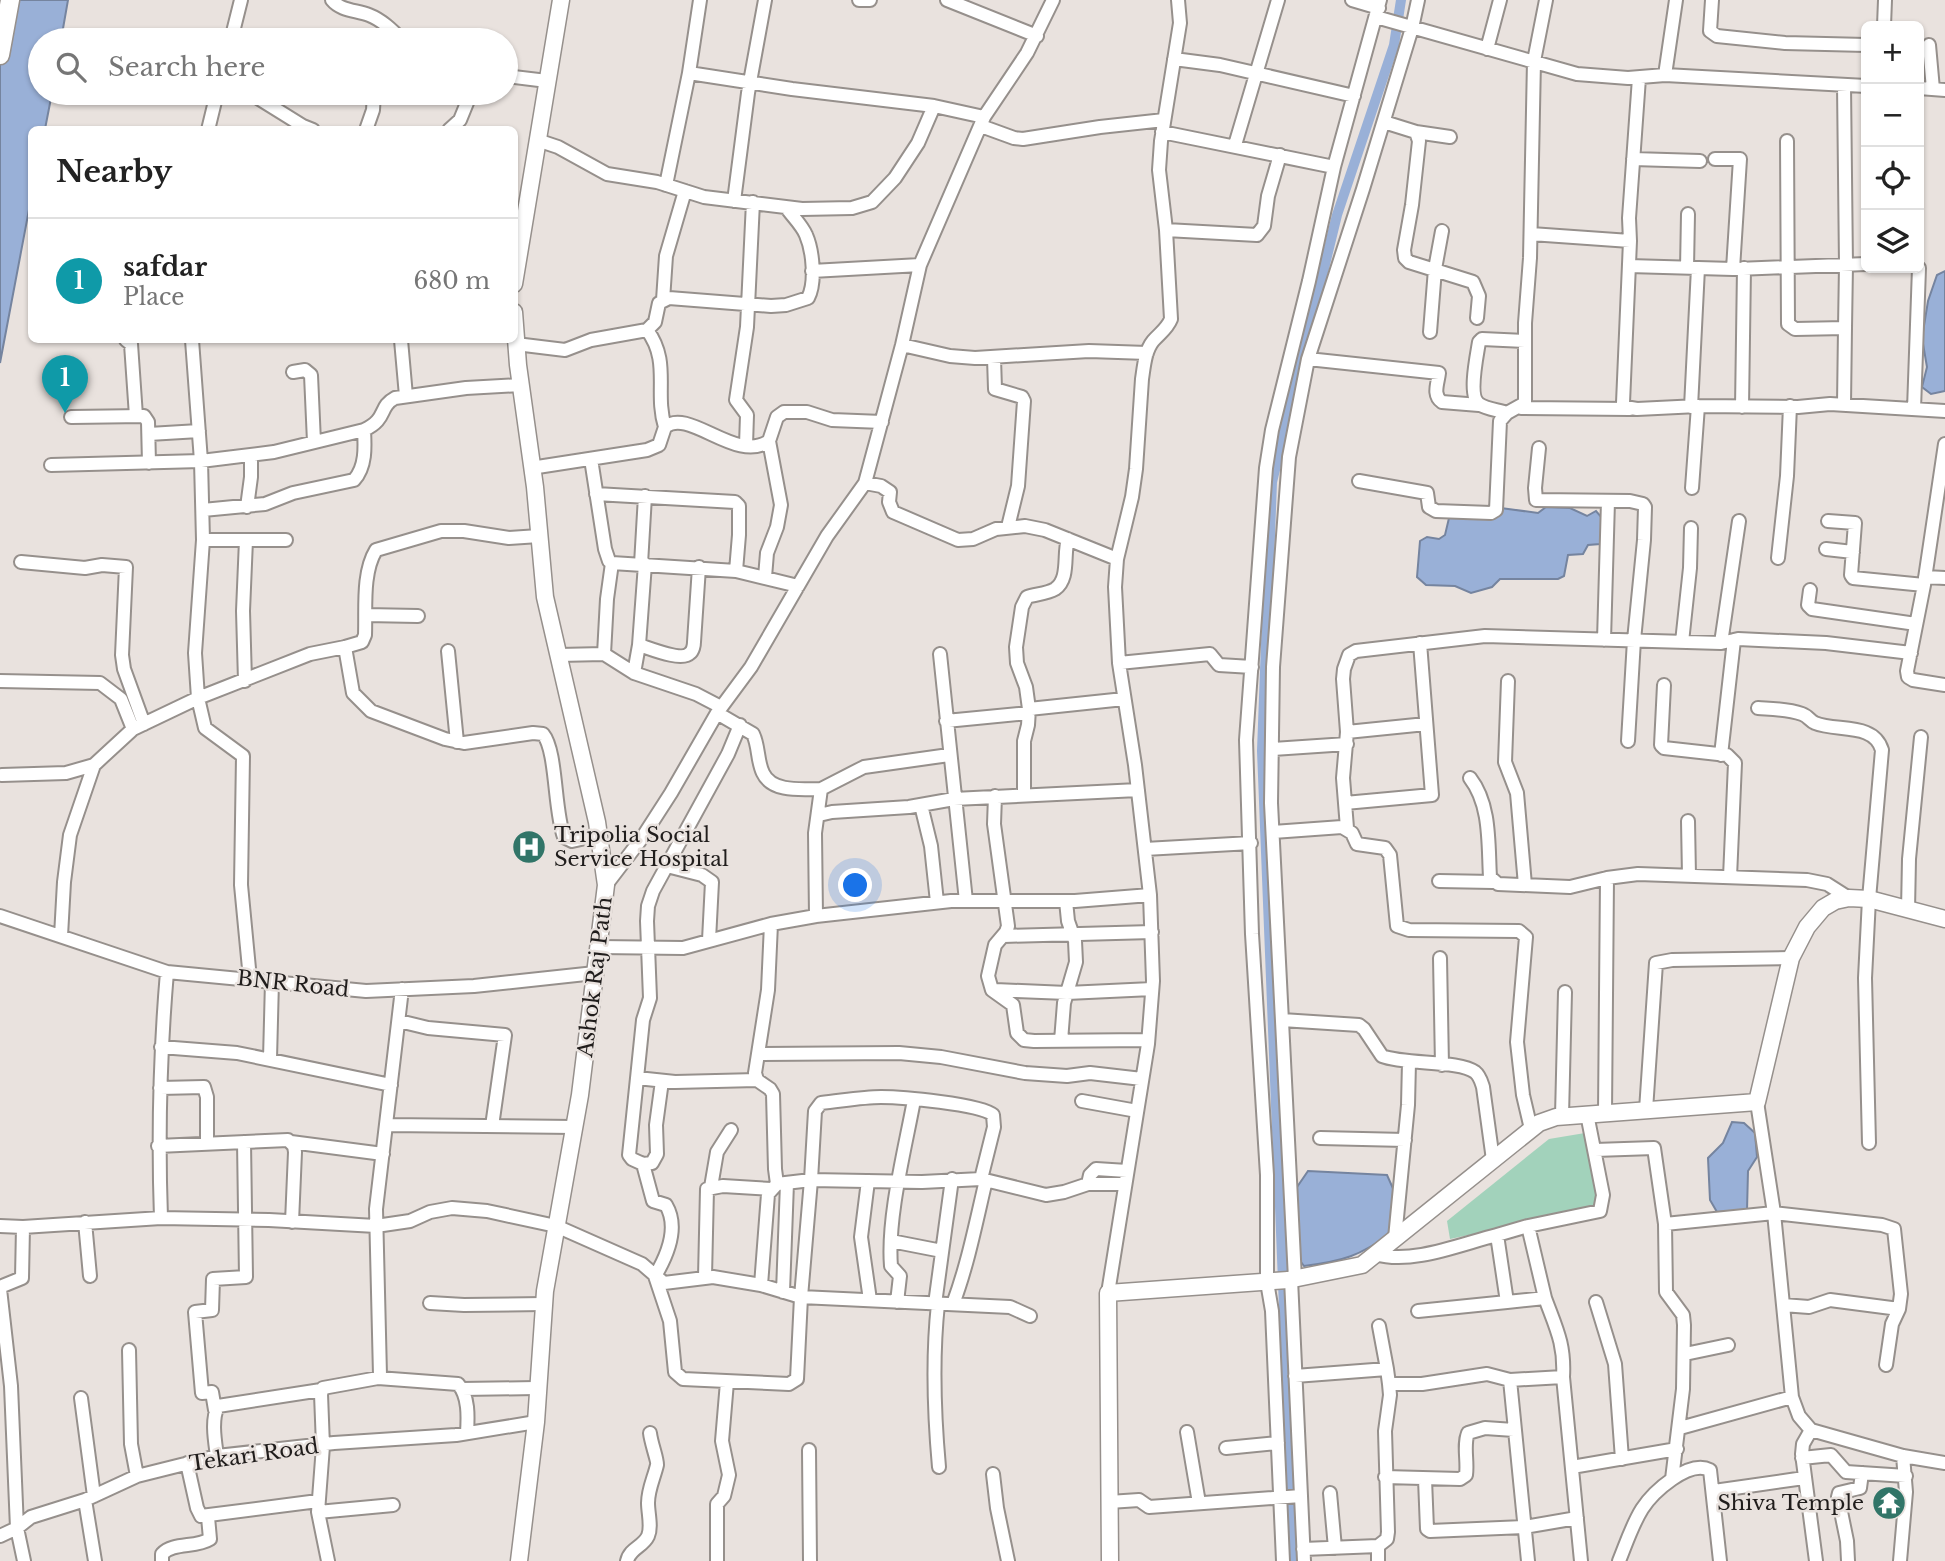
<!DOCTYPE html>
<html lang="en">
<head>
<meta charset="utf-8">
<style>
	:root { --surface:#fff; --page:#f6f6f6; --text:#222; --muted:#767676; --line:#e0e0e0; --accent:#0f766e }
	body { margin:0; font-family:"Libre Baskerville",serif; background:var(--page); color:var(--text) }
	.controls { position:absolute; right:21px; top:21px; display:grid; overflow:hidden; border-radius:10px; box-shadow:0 2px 5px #0004 }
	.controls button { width:63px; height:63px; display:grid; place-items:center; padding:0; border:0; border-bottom:2px solid var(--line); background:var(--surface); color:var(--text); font:35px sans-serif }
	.you { position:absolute; left:856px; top:886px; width:24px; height:24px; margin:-18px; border:5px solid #fff; border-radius:50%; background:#1a73e8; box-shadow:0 0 0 10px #1a73e833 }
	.badge { display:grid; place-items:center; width:46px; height:46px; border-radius:50%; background:var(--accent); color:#fff; font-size:23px; font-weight:700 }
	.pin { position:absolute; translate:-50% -58px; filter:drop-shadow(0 2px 4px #0008) }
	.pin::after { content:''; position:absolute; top:37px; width:24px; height:21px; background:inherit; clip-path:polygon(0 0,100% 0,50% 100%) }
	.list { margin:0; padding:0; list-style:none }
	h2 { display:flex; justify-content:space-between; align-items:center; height:91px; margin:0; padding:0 28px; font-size:30px }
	h2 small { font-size:23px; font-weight:400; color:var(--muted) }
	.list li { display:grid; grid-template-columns:46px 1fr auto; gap:21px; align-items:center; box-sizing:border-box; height:126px; padding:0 28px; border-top:2px solid var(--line) }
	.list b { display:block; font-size:26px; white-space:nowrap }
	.list p { margin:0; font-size:23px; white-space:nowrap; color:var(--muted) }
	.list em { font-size:23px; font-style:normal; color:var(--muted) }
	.icon { flex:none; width:38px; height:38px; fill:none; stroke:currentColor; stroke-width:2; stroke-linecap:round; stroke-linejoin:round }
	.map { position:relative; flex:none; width:1945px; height:1561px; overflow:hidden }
	.search { position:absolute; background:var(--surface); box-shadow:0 2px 5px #0004; left:28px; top:28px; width:490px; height:77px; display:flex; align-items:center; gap:18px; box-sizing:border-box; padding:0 24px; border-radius:38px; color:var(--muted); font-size:26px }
	.panel { position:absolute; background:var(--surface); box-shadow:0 2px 5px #0004; left:28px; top:126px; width:490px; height:217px; border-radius:10px }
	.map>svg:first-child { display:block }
</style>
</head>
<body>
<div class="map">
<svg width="1945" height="1561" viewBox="0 0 1945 1561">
	<rect width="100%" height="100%" fill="#e9e2de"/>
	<path fill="#a2d2bb" d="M1585,1133l12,58 -2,17 -145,31 -3,-18 102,-82z"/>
	<path fill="#99b0d7" stroke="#75849f" stroke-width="2" d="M0,0h68l-7,40h-21v53h12l-7,36 -13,1 -1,69 -31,164z
		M1945,271v120l-14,3 -9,-7 5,-20 -5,-29 6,-37 9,-26z
		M1546,507l24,1 17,8 9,-5 7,8 -3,25 -12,1 -5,9 -15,1 -4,21 -6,3h-58l-8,8 -21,6 -16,-7 -29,-1 -9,-8 3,-36 7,-4 12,2 6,-4 4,-17 52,-10 37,5z
		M1732,1122l12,1 11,10 2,24 -9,14 -1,40 -30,1 -7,-12 -2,-42 15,-15z
		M1308,1171l79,4 8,18 -3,40c-33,23 -48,28 -88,33l-6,-8 -3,-68z"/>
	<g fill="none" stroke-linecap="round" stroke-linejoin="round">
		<path stroke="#99b0d7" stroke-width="10" d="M1294,1561l-32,-810 10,-269 65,-267 57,-170 7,-45"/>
		<g stroke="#96908c" stroke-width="16">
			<path id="minor" d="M332,0c9,11 24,10 37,15 13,5 23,15 33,25
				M859,0h11
				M947,0l90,36
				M1352,0l27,8
				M1712,0l-2,31 7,5 68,7 81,2
				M1376,17l201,57 51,4 37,-3 201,11
				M1884,26l1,-26
				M231,40l10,-40
				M1929,45l4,44
				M1487,49l13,-49
				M1174,59l46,6 134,31
				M689,73l11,-73
				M1665,75l11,-75
				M506,76l41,5
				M1639,78l-10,140 1,23 -7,162 2,4 12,2 61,-3 100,1 32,-3 115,7
				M1844,85l2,180 -1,63
				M1919,88l26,2
				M250,93l53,33 10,4
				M1384,122l32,10 3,9 -7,64 -8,45 1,8 4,4 64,20 6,14 -2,22
				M981,126l33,12 9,1 77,-12 64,-7
				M208,130l9,-37
				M366,130l7,-20 1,-17
				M449,130l11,-10 11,-27
				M1162,132l172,35
				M1416,132l34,5
				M537,140l21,7 49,27 50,8 47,15 98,12 50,-1 20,-6 23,-24 23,-35 16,-37
				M1787,141l1,183 7,5 50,-1 -1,76
				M1235,145l43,-145
				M1633,159l67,2
				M666,185l23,-112 103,16 142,17 50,11
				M734,201l14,-108 17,-93
				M1166,230l91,5 7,-9 4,-30 12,-41
				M1531,234l99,7
				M1629,266l104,3 7,-110h-25
				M1687,268l1,-54
				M1737,269l129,-5
				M812,271l108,-6
				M663,300l3,-44 19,-65
				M647,330c24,32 7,62 18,97
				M1430,332l5,-63 7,-38
				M126,340l5,4 5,72
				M192,340l9,121 2,79 -8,113 3,45 7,30 38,28 -2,129 9,94
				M401,340l5,56
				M516,344l49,6 26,-10 56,-10 8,-8 4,-19 10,-5 102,8 15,-1 22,-7c8,-15 5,-47 -2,-63 -4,-10 -14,-19 -20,-28
				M902,345l48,11 25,2 114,-7 58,2
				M994,358l1,31 27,8 2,4 -6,85 -10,41
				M1308,359l131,14c-1,10 -7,22 3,29l37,3
				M293,372l12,-2 6,5 3,67
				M1691,407l7,-139
				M1742,407l2,-139
				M1521,408l109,1
				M1914,409l5,-141
				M1507,413c-9,-3 -21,-4 -28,-9 -11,-8 -2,-49 0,-62l3,-3 43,2
				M71,417l73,-1 4,6 1,41
				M149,434l50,-3
				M1945,444l-21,141 -17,86 1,6 5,3 32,5
				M746,445l1,-30 -11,-15 11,-73 6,-125
				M1539,448l-4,40 1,12 94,1 13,3 2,3 -1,33 -10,100 -6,101
				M591,459l14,90 4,12 3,2 124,8 62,15
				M51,465l150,-4 73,-9 90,-22c24,-11 14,-23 31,-32l71,-10 55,-3
				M531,468l116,-18 12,-5 6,-18c24,-20 71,37 104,14l8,-24 7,-5h23l25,8 50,2
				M1359,481l68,12 2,14 7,4 55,2 5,-3 4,-89 7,-8 18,-10v-80l5,-65 4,-197 12,-61
				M865,483l16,3 9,6 -1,10 4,10 65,28 15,-1 23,-10 29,-3 20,4 72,29
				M1692,488l6,-82
				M596,494l139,8 4,4v29l-3,36
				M247,507l4,-30v-22
				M203,510l62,-6 28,-11 61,-13c12,-13 11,-33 10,-50
				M1828,521l27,2 -4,52 2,3 71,7
				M203,540h83
				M1826,549l27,3
				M1778,558l9,-82 3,-70
				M21,562l64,6 17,-3 24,2 -4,88 2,14 20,55
				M641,564l4,-68
				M765,577l2,-24 10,-26 4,-22 -12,-64
				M1925,577l20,1
				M1810,590l-2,15 4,4 104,15
				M366,615l52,1
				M1604,640l4,-139
				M1682,642l8,-74 1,-40
				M1721,643l18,-122
				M639,645c10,3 43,17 51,8 3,-2 4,-8 4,-11l5,-75
				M345,647l8,46 18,18 74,28 19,4 69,-10 10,1c14,17 11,77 21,103l8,4 27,-6
				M448,651l9,91
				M604,654l3,-55 5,-36
				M940,654l26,247
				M559,655l45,-1 30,19 62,21 25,13
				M1119,663l91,-9 9,11 33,2
				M634,673l5,-28 6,-81
				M0,681l100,2 21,16 12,30
				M245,681l-2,-70 3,-71
				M1508,681l-3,81 12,31 8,92
				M1664,685l-3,60 3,3 63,7 8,8 -5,114
				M1758,708c15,1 30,1 44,6 6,2 8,7 13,9 21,9 59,-1 67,27l-13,149 -4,79 4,165
				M1029,709l95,-10
				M717,713l36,21c6,12 4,27 10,39 9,20 40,16 58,16
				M946,721l83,-8
				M1347,732l79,-8
				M1273,749l74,-5
				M1721,755l13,-115
				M2,775l64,-2 28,-8
				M1470,778c21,27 18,66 20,99l8,7 72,3 37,-9 31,-4 169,6 20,4 22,14
				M1024,794v-53l4,-16 1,-16 -3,-22 -9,-24 -1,-16 6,-40 5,-10c8,-3 20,-3 28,-8 15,-10 8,-35 13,-50
				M995,796l-1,28 14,102 -2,6 -11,13 -7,31 4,14 21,15 4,28 7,7 10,1 114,-1
				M1345,803l87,-8 -12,-152
				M921,805l10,41 6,56
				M819,815l13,-3 77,-5 45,-8 184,-9
				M1688,821l1,55
				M1347,828l-4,-50 4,-46 -4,-53 1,-10 5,-14 7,-4 129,-15 236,7 17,-4 88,4 85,10
				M1273,832l69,-5 10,6 5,11 28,4 5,7 7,71 12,4 110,1 7,6 -9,105 6,53 8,34
				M1145,849l106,-6
				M667,866l35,9 10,7 -3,58
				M1439,881l54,1
				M606,885l36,-47 29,-45 46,-80 34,-46 76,-131 38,-53 37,-138 18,-80 64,-148 43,-64 26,-53
				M1908,910l1,-51 12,-122
				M0,916l167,56 199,19 108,-5 121,-13
				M816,916l-1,-83 6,-44 43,-22 85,-12
				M771,924l-3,66 -13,83 2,7 13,9 3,5 2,75 2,15
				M61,936l3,-54 6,-47 24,-70 39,-36 65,-31 112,-44 35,-7 17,-5 3,-7c1,-27 -3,-62 11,-85l65,-19h23l45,7 30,-2
				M1004,936l148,-4
				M599,947l84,1 88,-24 45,-8 135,-15h124l75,-6
				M1440,958l2,107
				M167,972c-7,82 -9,164 -6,246l108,2 107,6 34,-5 20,-9 22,-4 35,3 69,15 86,38 22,19 49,-6 48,8 40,12 209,10 20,9
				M995,990l72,3 85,-4
				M1282,1020l77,5 5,4 18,27c23,9 77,4 93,16 5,4 6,9 8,15l10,73
				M399,1021l29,7 77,7 -13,91
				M1061,1041l3,-38 12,-41 -1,-21 -7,-20 -2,-20
				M161,1047l76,6 154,32
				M758,1054l141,-1 42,4 84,16 42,3 23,-3 52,6
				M270,1059l2,-78
				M637,1078l6,-58 7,-22 -3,-77 1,-15 5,-15 75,-137 12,-29
				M757,1080l-82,2 -38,-4 -8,77 3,4 11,5 10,37 13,4c13,22 1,51 -11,71l15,45 5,51 8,7 106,5 8,-5 4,-82 10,-117 111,2 59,-3 65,16 18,-3 24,-8h36
				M160,1088l44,-1 3,10v46
				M1082,1101l55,10
				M1757,1102l17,111 18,184 7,19 12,14 92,26 42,7
				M1646,1110l10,-147 16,-3 119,-2
				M1605,1113l2,-235
				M1562,1116l3,-124
				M386,1125l188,2
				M1320,1138l85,2
				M291,1142l92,12
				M158,1146l130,-6 6,6 1,6 -3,70
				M1595,1150l59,-2 11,76 1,68 17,23 1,10 -1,64 -11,90
				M643,1164l9,-1 5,-9 -1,-29 6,-44
				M868,1181l-7,56 9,63
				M1088,1184l2,-9 6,-6 31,2
				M711,1187l6,-35 14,-22
				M85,1222l5,54
				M1665,1224l109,-11 108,12 12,4 7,65 -2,15 -7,15 -6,41
				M0,1226l23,1
				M1497,1235l31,-9 72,-15 3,-16 -16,-81
				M1395,1238l13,-133 1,-43
				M891,1241l51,10
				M1376,1254c35,11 85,-10 121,-19l10,67 -89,9
				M705,1277l2,-88 16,-3 48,3
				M1291,1279l13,282
				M1295,1279l-24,-476 2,-136 16,-210 19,-98 55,-170 49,-161 6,-28
				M761,1285l7,-91 9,-10 34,-4 4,-69 6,-8c20,-2 41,-6 60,-6 20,0 100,7 112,18l1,12 -13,52
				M0,1287l22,-9 1,-51 138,-9
				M0,1289l11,97 6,142 -17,8
				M783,1292l4,-109
				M1108,1293l40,-249 5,-63 -3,-86 -15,-130 -16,-102 -4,-76 2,-28 15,-62 4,-28 6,-90c2,-13 3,-28 11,-38 7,-8 14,-12 18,-22l-5,-89 -7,-60 2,-29 19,-118 -2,-23
				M1545,1298c11,30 20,46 18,79
				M897,1302l3,-26 -9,-10c-4,-48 14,-117 23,-166
				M1507,1302l38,-4 -17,-72
				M1596,1302l19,62 7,95
				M430,1303l34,2 80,-1
				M935,1304l17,-125
				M938,1304c-6,55 -4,108 1,163
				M953,1304c15,-40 23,-82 33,-124
				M1783,1305l26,2 21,-7 69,9
				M1379,1326l8,43
				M129,1350l2,94 6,32
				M1685,1354l43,-9
				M1295,1376l92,-7 2,15h33l65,-10 23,6 53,-3 18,184
				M378,1378l80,6c11,12 10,33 9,49
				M1510,1380l18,181
				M462,1389l74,-1
				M81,1398l13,98
				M215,1410l-3,-18 -10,1 -7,-81 17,-2 1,-31 33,-2 -2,-135
				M1680,1428l112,-31
				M1811,1430l-8,14 -1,10 14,107
				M1187,1432l12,71
				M1226,1448l52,-5
				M809,1450l1,111
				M217,1456c-2,-15 -6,-36 1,-50l103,-16
				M1802,1458l29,-3 15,17 60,4
				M187,1463l10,45 4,8 117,-15
				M1572,1467l105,-18
				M993,1474l4,34 11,53
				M1385,1477l75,2 6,-4c2,-14 -3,-30 2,-42l17,-5 29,2
				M1425,1479l2,50 3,2 94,-4 53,-9
				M1714,1491l90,-13
				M1330,1493l5,55
				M85,1500l10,61
				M1109,1502l30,-2 10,7 152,-11
				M318,1512l75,-7
				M1303,1549l75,-3
				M24,1561l-7,-33 14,-11 54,-17 52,-24 80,-20 117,-13 122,-8 80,-13
				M162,1561v-7c11,-12 34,-6 48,-15l-2,-22
				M328,1561l-10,-49 5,-66 -2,-52 2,-6 55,-10 2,-3 -4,-166 26,-220
				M627,1561c3,-13 16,-14 21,-25 4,-9 0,-23 0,-33 0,-14 6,-25 9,-38 1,-4 -6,-22 -7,-32
				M717,1561v-57l7,-8 5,-21 -7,-34 5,-59
				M1283,1561l-11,-250 -5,-29v-107l-15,-241 -6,-194 20,-272 6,-38 37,-149 25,-114 46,-167
				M1378,1561v-15l9,-7 1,-7 -3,-101 5,-36 -1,-11
				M1619,1561c7,-17 13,-36 23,-52 11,-17 47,-50 68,-39l10,91
				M1848,1561l-1,-20 -9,-44 1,-4 21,-5 2,-15
				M1900,1561l6,-69 -3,-36"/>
		</g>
		<g stroke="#96908c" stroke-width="19">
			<path id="major" d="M514,284l47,-284
				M514,312l4,53 17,122 10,110 52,225 9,63 -26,210 -35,196 -9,131 -17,139
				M1110,1561l-2,-268 180,-13 74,-15 177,-142 17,-6 201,-15 34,-144 16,-31 16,-19 12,-7 14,-3 20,1 76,20"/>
		</g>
		<g stroke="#96908c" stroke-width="21">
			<path id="highway" d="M0,55l10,-55"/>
		</g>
		<use href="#minor" stroke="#fff" stroke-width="12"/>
		<use href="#major" stroke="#fff" stroke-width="16"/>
		<use href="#highway" stroke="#fff" stroke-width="18"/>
	</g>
	<defs>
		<g id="hospital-disc" transform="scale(1.75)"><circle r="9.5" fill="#317568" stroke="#e9e2de"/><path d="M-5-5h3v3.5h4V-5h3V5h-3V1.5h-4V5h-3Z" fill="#fff"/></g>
		<g id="temple-disc" transform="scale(1.75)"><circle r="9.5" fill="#317568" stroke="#e9e2de"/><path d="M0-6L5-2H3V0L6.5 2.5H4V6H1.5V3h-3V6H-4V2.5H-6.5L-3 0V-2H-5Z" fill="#fff"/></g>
	</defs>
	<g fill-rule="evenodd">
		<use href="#hospital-disc" x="529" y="847"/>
		<use href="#temple-disc" x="1889" y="1503"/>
	</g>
	<g text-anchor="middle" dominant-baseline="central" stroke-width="5" stroke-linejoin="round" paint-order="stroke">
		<g font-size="21" fill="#201d1c" stroke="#e9e2de" text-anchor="start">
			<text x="554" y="835">Tripolia Social<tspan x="554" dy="24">Service Hospital</tspan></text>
			<text x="1864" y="1503" text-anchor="end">Shiva Temple</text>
		</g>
		<g font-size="21" fill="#201d1c" stroke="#e9e2de">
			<text transform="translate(595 977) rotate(-83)">Ashok Raj Path</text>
			<text transform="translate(293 984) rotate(6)">BNR Road</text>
			<text transform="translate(254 1455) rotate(-8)">Tekari Road</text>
		</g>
	</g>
</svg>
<div class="controls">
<button>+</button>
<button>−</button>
<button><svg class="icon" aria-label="locate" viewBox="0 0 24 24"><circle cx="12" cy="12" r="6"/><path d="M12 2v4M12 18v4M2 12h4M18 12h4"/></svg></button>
<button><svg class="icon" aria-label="layers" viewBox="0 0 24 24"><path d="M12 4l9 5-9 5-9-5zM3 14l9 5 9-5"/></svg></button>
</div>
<div class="you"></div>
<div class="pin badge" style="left:65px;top:413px;background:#0f9aa8">1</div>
<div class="search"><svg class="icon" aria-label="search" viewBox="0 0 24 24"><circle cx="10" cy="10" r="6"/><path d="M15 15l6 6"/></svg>Search here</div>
<section class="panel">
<h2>Nearby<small></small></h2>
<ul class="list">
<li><span class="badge" style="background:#0f9aa8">1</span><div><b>safdar</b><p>Place</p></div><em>680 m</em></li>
</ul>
</section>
</div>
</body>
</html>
